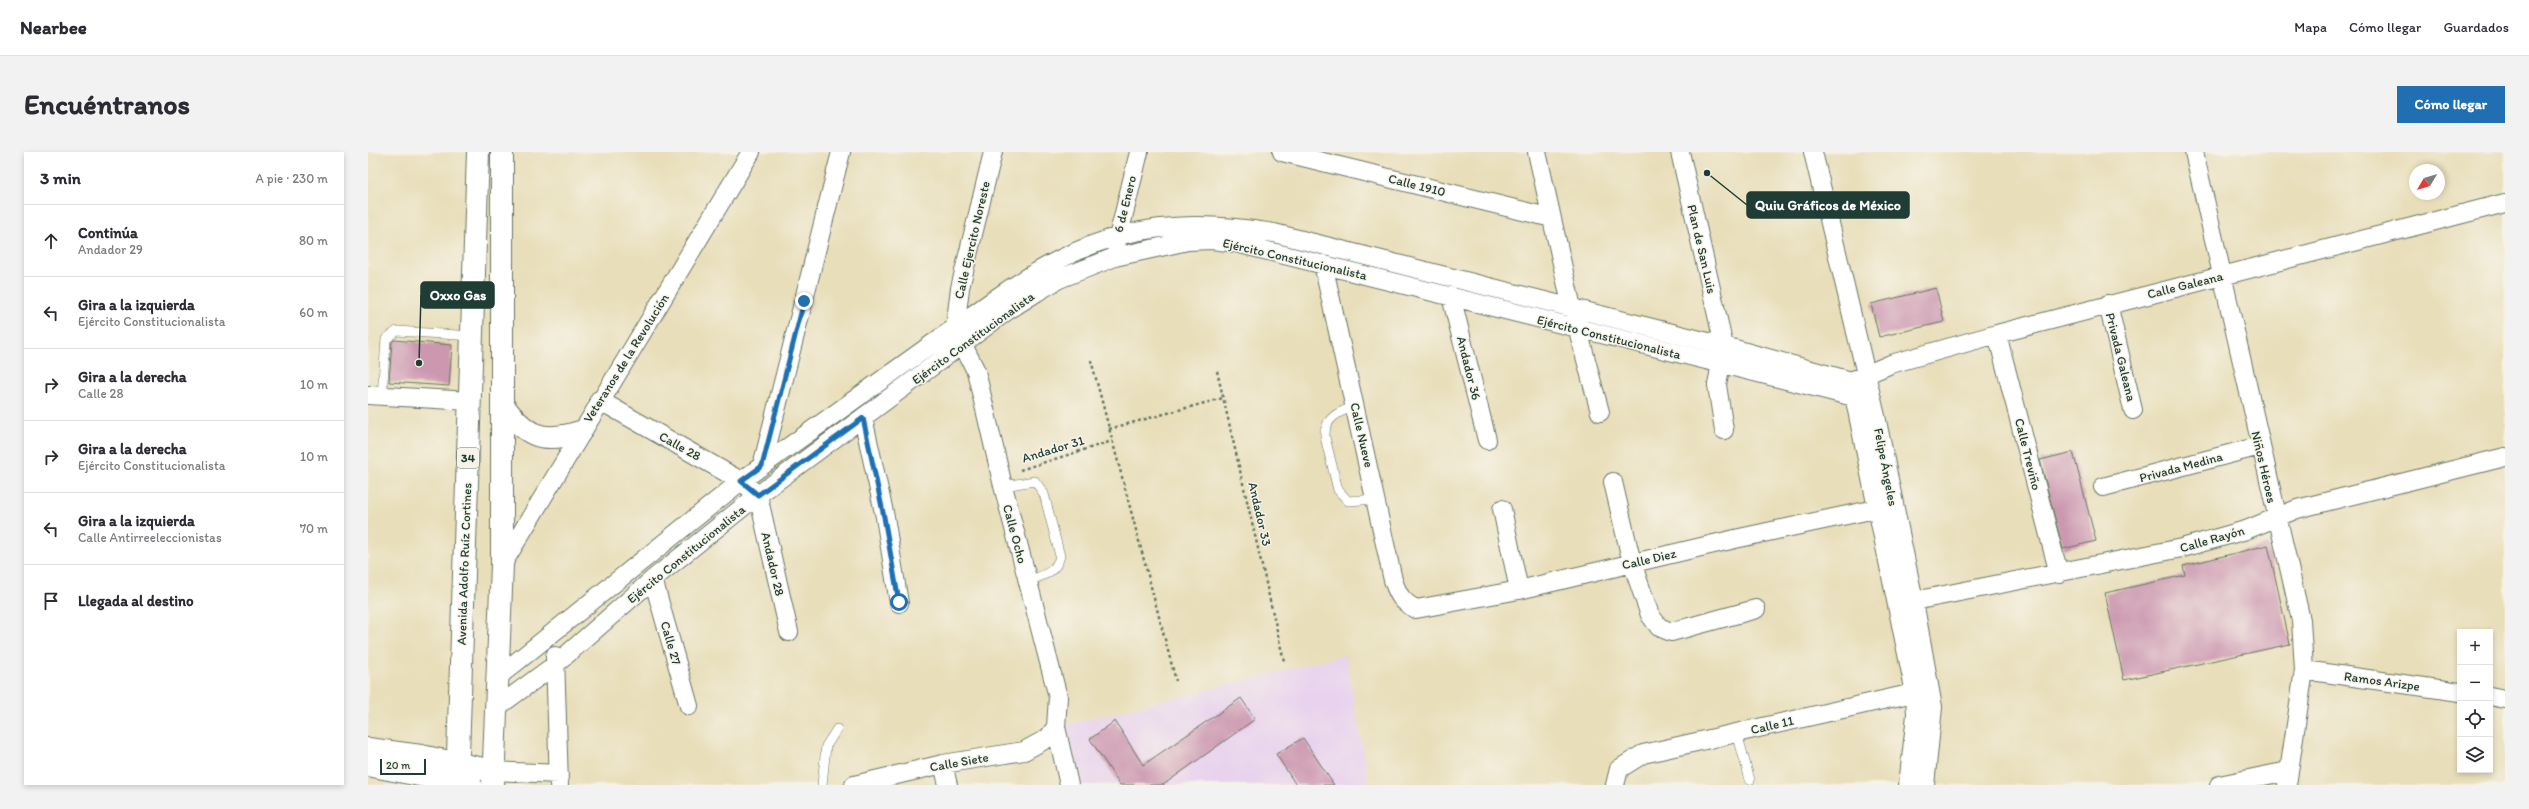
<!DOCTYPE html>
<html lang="es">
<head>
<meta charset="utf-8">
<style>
	:root { --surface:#fff; --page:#f2f2f3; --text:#2b2b33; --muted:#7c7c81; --line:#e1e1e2; --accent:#1f6fb2 }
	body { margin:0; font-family:Itim,sans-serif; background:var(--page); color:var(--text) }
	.controls { position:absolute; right:12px; bottom:12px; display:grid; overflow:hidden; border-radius:0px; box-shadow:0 2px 6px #0003 }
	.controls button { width:36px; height:36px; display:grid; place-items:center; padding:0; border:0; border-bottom:1px solid var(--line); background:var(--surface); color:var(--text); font:20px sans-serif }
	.compass { position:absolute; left:2041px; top:12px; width:36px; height:36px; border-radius:50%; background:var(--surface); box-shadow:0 2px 6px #0003; rotate:232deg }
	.scale { position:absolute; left:12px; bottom:10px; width:46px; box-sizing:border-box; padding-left:4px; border:2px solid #1f3d34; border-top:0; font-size:11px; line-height:14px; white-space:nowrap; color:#1f3d34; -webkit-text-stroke:3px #f7f3e8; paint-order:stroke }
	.stop { position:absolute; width:12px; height:12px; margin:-9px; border:3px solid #1f6fb2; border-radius:50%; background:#fff }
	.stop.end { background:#1f6fb2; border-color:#fff; box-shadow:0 1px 4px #0008 }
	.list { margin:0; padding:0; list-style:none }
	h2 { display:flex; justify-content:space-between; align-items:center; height:52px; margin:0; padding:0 16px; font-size:17px }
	h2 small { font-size:13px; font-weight:400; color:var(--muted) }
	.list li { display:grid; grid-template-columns:26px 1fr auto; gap:12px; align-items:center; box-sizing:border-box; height:72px; padding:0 16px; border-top:1px solid var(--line) }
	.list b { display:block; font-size:15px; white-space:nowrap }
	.list p { margin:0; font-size:13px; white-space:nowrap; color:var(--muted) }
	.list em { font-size:13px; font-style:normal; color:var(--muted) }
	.icon { flex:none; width:22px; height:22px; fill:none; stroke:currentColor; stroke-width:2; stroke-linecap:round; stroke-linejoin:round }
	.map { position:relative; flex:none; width:2137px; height:633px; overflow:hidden; border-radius:0px }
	header { display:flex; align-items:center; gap:24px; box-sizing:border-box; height:56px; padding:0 20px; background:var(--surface); border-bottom:1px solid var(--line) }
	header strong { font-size:19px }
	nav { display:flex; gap:22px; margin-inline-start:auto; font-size:14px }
	.intro { display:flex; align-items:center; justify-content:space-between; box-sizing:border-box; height:96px; padding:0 24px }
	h1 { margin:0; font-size:28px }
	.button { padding:10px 18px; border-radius:0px; background:var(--accent); color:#fff; font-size:14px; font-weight:700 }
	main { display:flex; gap:24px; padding:0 24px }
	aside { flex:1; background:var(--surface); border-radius:0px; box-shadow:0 2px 6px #0003 }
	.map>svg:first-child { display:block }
</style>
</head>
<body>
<header>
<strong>Nearbee</strong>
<nav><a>Mapa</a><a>Cómo llegar</a><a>Guardados</a></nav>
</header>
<div class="intro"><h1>Encuéntranos</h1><a class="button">Cómo llegar</a></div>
<main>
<aside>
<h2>3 min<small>A pie · 230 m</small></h2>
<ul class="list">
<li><svg class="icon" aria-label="ahead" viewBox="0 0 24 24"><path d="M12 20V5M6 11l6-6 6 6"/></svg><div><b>Continúa</b><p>Andador 29</p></div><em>80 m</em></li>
<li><svg class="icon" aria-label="left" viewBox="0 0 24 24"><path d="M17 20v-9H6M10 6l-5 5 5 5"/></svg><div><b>Gira a la izquierda</b><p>Ejército Constitucionalista</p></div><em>60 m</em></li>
<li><svg class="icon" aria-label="right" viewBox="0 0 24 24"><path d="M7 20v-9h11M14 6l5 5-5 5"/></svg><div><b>Gira a la derecha</b><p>Calle 28</p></div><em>10 m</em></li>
<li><svg class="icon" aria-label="right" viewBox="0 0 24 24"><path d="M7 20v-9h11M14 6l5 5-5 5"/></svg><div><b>Gira a la derecha</b><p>Ejército Constitucionalista</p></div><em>10 m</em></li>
<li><svg class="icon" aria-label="left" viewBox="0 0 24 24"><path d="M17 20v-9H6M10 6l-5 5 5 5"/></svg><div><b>Gira a la izquierda</b><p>Calle Antirreeleccionistas</p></div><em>70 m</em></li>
<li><svg class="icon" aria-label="arrive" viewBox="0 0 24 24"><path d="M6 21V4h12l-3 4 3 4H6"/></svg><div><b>Llegada al destino</b></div></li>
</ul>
</aside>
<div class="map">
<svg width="2137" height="633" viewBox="0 0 2137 633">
	<rect width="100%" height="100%" fill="#f7f3e8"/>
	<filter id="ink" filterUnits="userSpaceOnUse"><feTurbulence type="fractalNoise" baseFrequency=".025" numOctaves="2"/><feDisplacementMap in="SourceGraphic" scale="8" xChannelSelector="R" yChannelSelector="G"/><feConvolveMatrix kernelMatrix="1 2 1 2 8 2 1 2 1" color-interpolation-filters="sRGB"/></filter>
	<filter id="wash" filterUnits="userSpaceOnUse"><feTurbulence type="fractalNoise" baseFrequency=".012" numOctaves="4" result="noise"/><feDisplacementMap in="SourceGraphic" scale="16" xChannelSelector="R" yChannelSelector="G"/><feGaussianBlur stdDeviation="0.9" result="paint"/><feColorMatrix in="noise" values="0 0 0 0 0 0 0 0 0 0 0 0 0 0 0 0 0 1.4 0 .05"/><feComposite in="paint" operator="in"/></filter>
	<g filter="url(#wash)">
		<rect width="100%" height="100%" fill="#e8deb9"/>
		<path fill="#e8d2ee" d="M978,503l23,130h-288l-15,-60z"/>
		<g id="blocks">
			<path fill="#cc98b0" d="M1568,136l8,34 -65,15 -8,-33z
				M26,188l58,5 -3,41 -60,-4 3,-40z
				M1705,300l23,89 -33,8 -23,-89z
				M1900,393l22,99 -166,36 -19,-87 80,-18 -2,-9z
				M873,546l14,21 -92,66h-43l-30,-46 25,-18 28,44z
				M935,586l31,47h-38l-20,-31z"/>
		</g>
	</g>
	<g filter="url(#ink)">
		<use href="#blocks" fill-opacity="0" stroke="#657563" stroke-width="1"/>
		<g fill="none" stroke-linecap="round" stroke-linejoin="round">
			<g stroke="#657563" stroke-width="10">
				<path id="service" d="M14,244l4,-57 11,-8 75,5
					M987,255c-16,4 -31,11 -30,30l13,53 10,11 28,-2
					M635,334l32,-5 9,13 16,62c-4,17 -18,20 -33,25
					M1369,581l13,47
					M454,633l4,-39 11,-17"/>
			</g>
			<g stroke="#657563" stroke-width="20">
				<path id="minor" d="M625,0l-33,136 -5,41 21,42 27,115 55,211 -2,30 13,58
					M914,0l270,66
					M1169,0l35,156 28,104
					M1312,0l44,194 -7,39 7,45
					M1445,0l63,264 38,185 19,106 -8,78
					M1826,0l107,468 3,50 -17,115
					M748,94l23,-94
					M955,112l70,316c5,15 9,22 23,29l103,-19 216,-51 159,-34
					M1083,144l36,144
					M1740,152l25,106
					M1629,182l62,240
					M1484,234l63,307 1,22 -8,70
					M0,243l102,6
					M231,248l142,81 17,14 31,137
					M495,266l22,99 14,86
					M394,314l79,-314
					M1245,330l19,81 18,52 9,12 12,5 85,-23
					M1735,335l157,-41
					M1134,357l17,81
					M134,413l249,-413
					M285,427l36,127
					M1546,449l268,-53 64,-18 51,-21 208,-52
					M187,504l4,129
					M1936,518l156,22
					M131,524l242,-195 251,-180c97,-68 164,-87 282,-68l450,113 127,35 40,-17 106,-30 508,-131
					M2122,544l15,3
					M128,556l60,-44 97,-85 105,-84 249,-184 30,-19 22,-13 56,-22 73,-16 24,-1 24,3 618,154 16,-3
					M575,612l5,21
					M125,619l66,3
					M486,633l89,-21 81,-13 24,-13 8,-11
					M1247,633l4,-16 24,-15 284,-64
					M1851,633l69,-14"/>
			</g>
			<g stroke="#657563" stroke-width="24">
				<path id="tertiary" d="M0,597l53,7 72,15
					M0,613l103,20"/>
			</g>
			<g stroke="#657563" stroke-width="24">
				<path id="primary" d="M134,252c24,32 39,40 78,28
					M89,633l21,-633
					M125,633l9,-220v-413"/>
			</g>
			<path stroke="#657563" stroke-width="2.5" stroke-dasharray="3 3" stroke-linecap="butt" d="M723,208l85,321
				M849,219l67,290
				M741,277l114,-31
				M652,318l92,-29"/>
			<use href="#service" stroke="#fff" stroke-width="9"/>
			<use href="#minor" stroke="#fff" stroke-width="18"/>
			<use href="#tertiary" stroke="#fff" stroke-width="22"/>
			<use href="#primary" stroke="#fff" stroke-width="22"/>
		</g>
	</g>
	<g fill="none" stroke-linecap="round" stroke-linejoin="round" filter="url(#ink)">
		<path stroke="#1f6fb2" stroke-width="5" d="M436,149l-42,165 -21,15 17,14 105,-77 21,99 15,85"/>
	</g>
	<g text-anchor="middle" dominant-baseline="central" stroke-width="3" stroke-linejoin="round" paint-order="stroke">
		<rect fill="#f7f3e8" stroke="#60746a" stroke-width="1" x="89" y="296" width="22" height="20" rx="3"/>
		<g font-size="12" font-weight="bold" fill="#1f3d34">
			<text x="100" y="306">34</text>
		</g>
		<g font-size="13" fill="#1f3d34" stroke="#f7f3e8">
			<text transform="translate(1049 33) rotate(14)">Calle 1910</text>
			<text transform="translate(757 52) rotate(-76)">6 de Enero</text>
			<text transform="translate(604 88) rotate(-77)">Calle Ejercito Noreste</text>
			<text transform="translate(1334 97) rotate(77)">Plan de San Luis</text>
			<text transform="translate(927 107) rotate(13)">Ejército Constitucionalista</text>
			<text transform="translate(1817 133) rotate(-14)">Calle Galeana</text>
			<text transform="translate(1241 185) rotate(14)">Ejército Constitucionalista</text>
			<text transform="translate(605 186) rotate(-36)">Ejército Constitucionalista</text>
			<text transform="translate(1753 205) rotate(76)">Privada Galeana</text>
			<text transform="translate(258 206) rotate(-58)">Veteranos de la Revolución</text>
			<text transform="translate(1101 216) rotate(76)">Andador 36</text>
			<text transform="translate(994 283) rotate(77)">Calle Nueve</text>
			<text transform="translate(312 294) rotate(29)">Calle 28</text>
			<text transform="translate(685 297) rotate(-17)">Andador 31</text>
			<text transform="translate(1660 302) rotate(76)">Calle Treviño</text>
			<text transform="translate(1518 315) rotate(79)">Felipe Ángeles</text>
			<text transform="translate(1813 315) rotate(-15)">Privada Medina</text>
			<text transform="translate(1896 315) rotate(77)">Niños Héroes</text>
			<text transform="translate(892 362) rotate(77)">Andador 33</text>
			<text transform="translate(647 382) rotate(75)">Calle Ocho</text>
			<text transform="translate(1844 387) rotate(-16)">Calle Rayón</text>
			<text transform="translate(318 402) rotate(-39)">Ejército Constitucionalista</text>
			<text transform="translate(1281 407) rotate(-13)">Calle Diez</text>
			<text transform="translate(96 412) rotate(-88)">Avenida Adolfo Ruíz Cortines</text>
			<text transform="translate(405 412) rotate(77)">Andador 28</text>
			<text transform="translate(303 491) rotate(74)">Calle 27</text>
			<text transform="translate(2014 529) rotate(8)">Ramos Arizpe</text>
			<text transform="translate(1404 573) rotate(-13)">Calle 11</text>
			<text transform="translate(591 610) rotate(-10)">Calle Siete</text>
		</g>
	</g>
	<path fill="none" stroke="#1f3d34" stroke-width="1.5" d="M1339 21L1379 53M51 211L53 143"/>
	<g fill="#1f3d34" stroke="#f7f3e8" stroke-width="1.5">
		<circle cx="1339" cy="21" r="4"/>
		<circle cx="51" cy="211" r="4"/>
	</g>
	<g fill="#1f3d34" stroke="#1f3d34" stroke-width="1.5">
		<rect x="1379" y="40" width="162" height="26" rx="4"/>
		<rect x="53" y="130" width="73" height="26" rx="4"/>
	</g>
	<g font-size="14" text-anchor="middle" font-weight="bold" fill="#fff">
		<text x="1460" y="58">Quiu Gráficos de México</text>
		<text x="90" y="148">Oxxo Gas</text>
	</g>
</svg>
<div class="controls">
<button>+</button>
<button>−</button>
<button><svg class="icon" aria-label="locate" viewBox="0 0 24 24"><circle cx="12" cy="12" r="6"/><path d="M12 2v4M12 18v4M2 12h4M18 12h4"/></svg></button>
<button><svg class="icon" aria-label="layers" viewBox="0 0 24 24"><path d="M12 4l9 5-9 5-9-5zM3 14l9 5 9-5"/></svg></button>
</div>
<svg class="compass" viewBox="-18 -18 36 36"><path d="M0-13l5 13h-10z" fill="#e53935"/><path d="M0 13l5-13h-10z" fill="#7c7c81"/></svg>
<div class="scale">20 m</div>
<div class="stop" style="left:531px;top:450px"></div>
<div class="stop end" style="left:436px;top:149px"></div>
</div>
</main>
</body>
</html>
